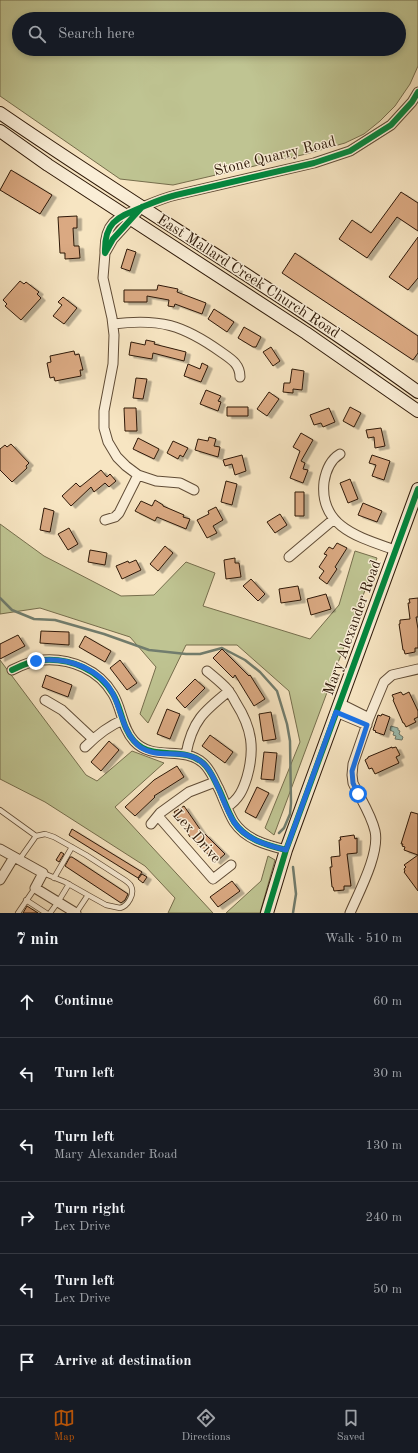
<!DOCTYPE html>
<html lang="en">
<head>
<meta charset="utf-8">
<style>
	:root { --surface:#171b24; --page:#242831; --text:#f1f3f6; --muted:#9ea1a6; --line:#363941; --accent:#b45309 }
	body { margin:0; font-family:"Old Standard TT",serif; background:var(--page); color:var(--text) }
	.stop { position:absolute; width:12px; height:12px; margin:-9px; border:3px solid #1a73e8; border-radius:50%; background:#fff }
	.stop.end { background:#1a73e8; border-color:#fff; box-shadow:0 1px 4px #0008 }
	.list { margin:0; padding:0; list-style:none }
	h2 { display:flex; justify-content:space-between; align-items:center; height:52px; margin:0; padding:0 16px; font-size:17px }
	h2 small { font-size:13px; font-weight:400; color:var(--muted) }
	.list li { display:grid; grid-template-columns:26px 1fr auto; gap:12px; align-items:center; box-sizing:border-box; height:72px; padding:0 16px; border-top:1px solid var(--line) }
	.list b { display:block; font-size:15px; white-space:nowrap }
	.list p { margin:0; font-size:13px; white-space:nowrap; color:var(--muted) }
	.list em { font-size:13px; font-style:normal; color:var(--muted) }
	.icon { flex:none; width:22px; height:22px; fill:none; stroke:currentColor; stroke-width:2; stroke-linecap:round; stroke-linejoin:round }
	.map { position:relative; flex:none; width:418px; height:913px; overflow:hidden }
	.search { position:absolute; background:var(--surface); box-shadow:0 2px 6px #0003; left:12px; right:12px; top:12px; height:44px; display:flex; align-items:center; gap:10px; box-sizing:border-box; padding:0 14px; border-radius:22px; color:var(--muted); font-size:15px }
	.sheet { height:484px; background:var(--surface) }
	nav { display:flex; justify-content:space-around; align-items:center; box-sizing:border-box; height:56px; border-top:1px solid var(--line); background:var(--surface); font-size:11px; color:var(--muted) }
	nav a { display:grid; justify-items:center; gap:2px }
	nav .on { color:var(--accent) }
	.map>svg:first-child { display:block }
</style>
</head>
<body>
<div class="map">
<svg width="418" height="913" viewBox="0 0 418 913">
	<defs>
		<filter id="shadow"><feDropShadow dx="4.5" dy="2.5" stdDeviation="0" flood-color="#0004"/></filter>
	</defs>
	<rect width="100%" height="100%" fill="#f7e5c2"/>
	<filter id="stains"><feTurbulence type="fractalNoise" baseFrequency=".005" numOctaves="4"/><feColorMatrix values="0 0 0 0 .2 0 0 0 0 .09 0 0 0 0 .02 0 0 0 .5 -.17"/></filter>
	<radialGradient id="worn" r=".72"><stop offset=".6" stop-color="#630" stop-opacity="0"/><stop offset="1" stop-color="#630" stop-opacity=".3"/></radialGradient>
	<path fill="#bfc492" stroke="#766e4d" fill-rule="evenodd" d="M0,0h418v66l-8,18 -15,22 -15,15 -16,13 -19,9 -39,11 -133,31 -53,-6 -120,-83zM19,19h380v30h-380z
		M0,524l44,32 77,40 33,-1 32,-33 29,11 -12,33 107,33 29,-34 16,-54 22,7 -103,277 -9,-7 35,-86 -11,-51 -52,-46h-51l-38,78 -8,-9 16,-47 -26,-30 -90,-29 -40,6z
		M0,660l86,115 11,6 35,-30 32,12 -49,44 98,106h-45l7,-15 -30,-32 -100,-64 -45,-23z
		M268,856l7,4 -15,53h-34l35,-32z"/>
	<path fill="#9dbfb2" stroke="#717d6e" d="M391,726l7,2v2l2,1 -1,3 4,3 -1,3 -7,-1 1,-3 -3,-1 1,-3 -4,-2z"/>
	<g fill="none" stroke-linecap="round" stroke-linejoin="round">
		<path stroke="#717d6e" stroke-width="2.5" d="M0,598l12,12 22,9 21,1 49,14 45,16 37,4h14l22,-6 23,12 15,12 17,19 10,33 3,17 1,62 -1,11 -6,14 -5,5
			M293,913l3,-19 -3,-27"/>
	</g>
	<path fill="#daa982" stroke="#2e1908" filter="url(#shadow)" d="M11,170l41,25 -12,19 -40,-24z
		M401,192l17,11v28l-21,-14 -30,41 -28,-19 13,-19 19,13z
		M77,216v12h-4l1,18h5l1,12 -15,1v-6h-5l-2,-36z
		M418,237v41l-10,12 -19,-13z
		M127,249l9,3 -6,19 -9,-3z
		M295,253l123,83v17l-5,7 -131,-87z
		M20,281l4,3 2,-2 13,10 -2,2 4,4 -20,22 -16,-14 2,-2 -4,-4z
		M158,285l20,4 -1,3 29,11 -4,11 -27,-10 -1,3 -6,-1 1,-6 -22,-4v6h-23v-12h33z
		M63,297l14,11 -13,16 -11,-8 9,-11 -4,-3z
		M214,309l20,13 -7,10 -19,-13z
		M244,327l17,10 -5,10h-3l-15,-9z
		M146,340l9,2 -1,2 32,8 -2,9 -31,-8 -1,6 -23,-4 2,-13 14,3z
		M271,347l9,14 -7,5 -10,-14z
		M74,351l1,4 4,-1 4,16h-3l1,6 -26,5 -1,-4 -4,1 -3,-15 4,-1 -1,-6z
		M202,363l6,3 -7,16 -17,-6 4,-12 12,5z
		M292,369l12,2 -2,19 -9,-1v4l-10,-1 1,-9h6z
		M136,378l11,1 -4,20 -10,-1z
		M206,390l15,6 -3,5 3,1 -3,9 -18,-7z
		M269,392l10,7 -12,17 -10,-7z
		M227,407h21v9h-21z
		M350,407l11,6 -7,14 -11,-6z
		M124,408h12l1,23h-12z
		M329,408l6,14 -12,5 -2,-4 -7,2 -4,-10z
		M381,428l4,18 -10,2 -1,-11 -6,1 -2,-8z
		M301,433l12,7 -12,21 4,2 -2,6 5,1 -5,13 -13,-5 10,-27 -7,-4z
		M209,437l7,2 -2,7 6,1 -2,10 -23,-7 3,-11 10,2z
		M138,438l21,11 -5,10 -21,-10z
		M173,441l15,7 -5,9 -3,-2 -2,4 -11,-6z
		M11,444l18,19 -3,3 1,2 -15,14 -12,-12v-21l5,-4 2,2z
		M242,455l4,16 -11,4 -3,-11 -7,2 -2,-6z
		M372,455l18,6 -6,19 -12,-4 4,-11 -7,-2z
		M101,470l6,7 3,-3 6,7 -7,6 -4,-4 -11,9 -3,-5 -20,19 -9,-10 14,-13 4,4z
		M350,479l8,20 -10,4 -8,-20z
		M226,481l11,3 -5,21 -11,-3z
		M295,492h9v24h-9z
		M155,500l8,5v1l21,9 -1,2 7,2 -4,10 -29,-12 -2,4 -20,-10 6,-10 11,5z
		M363,503l19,8 -5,11 -19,-7z
		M216,507l7,13 -10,6 4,7 -10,5 -10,-18 12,-6 -1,-3z
		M44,508l10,3 -4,21 -10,-2z
		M280,514l7,11 -12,8 -8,-11z
		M69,528l9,16 -10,6 -10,-16z
		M337,543l10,5 -12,19 2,2 -10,15 -8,-6 5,-7 -5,-4 8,-12 -3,-1 5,-7 4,2z
		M165,546l8,7 -15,18 -8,-7z
		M90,550l17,3 -2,12 -17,-3z
		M235,558v5h4l2,14 -15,2 -2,-19z
		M136,560l5,10 -19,9 -6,-13 12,-5 1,2z
		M251,579l14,15 -7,7 -15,-15z
		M298,586l3,14 -20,3 -2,-14z
		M326,594l5,15 -20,6 -4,-16z
		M418,598v19h-2l2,12v19h-3v4l-10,2 -1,-4h-1l-4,-26h1v-4l10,-1 -2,-16h2l-1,-4z
		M41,631l28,1v13l-29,-2z
		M18,635l7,11 -25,13v-15z
		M85,636l26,15 -6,11 -26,-15z
		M222,649l27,27 1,-1 15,24 -11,7 -19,-31 -2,3 -20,-20z
		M120,660l17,23 -10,7 -17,-22z
		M46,675l26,10 -4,12 -26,-10z
		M195,679l10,9 -20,20 -9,-10z
		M401,692l2,3 6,-3 9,19v6l-4,2 2,3 -10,5 -2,-4h-1l-10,-23 1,-1 -2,-4z
		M167,709l13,5 -10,25 -13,-5z
		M271,712l5,27 -13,2 -4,-27z
		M382,714l8,3 -6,18 -9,-3 1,-1 -3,-1 5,-15 3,1z
		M210,735l23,17 -8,11 -23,-17z
		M109,741l10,9 -18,21 -10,-9z
		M392,747v1l4,-1 4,8 -4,2 3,6 -24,11 -3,-6 -3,1 -4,-9 3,-2v-1z
		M264,752l13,1 -3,27 -13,-1z
		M177,766l7,11 -30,19 1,1 -20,19 -10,-9 29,-27z
		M257,787l12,6 -13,25 -11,-6z
		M184,806l20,29 1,-1 20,20 -9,8 -26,-25 -16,-25z
		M411,812l7,2v77l-14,-19 1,-1 -1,-2 2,-2 -2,-2 14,-10 -14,-5 1,-3 -3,-1 1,-2h-2z
		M72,829l70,43 -4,6 -69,-43z
		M354,835l1,4 2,-1v15l-10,1 4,32h-7v4l-10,1 -1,-4h-1l-2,-20h2l-1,-10 9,-1 -1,-16h2l-1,-3z
		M61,852l3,2 -5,8 -3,-2z
		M70,857h2l56,37 -3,6 -4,3 -56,-37z
		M142,874l5,3 -4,6 -5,-4z
		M232,881l8,10 -22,16 -8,-10z
		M27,906l11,7h-15z"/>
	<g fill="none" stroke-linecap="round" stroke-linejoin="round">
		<g stroke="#604c36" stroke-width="6">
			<path id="lane" d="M0,810l36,26
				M19,860l17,-24 9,-2 9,3 32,18 34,22c3,2 9,5 11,9 4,8 -3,20 -11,22l-14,-3 -18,-10
				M43,873l22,9 23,13 -12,18
				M54,878l18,-31
				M26,900l20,13
				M18,913l17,-25
				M50,913l8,-11 11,-18"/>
		</g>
		<g stroke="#604c36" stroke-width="11">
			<path id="street" d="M142,207l-29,32 -8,14c-1,-30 11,-35 35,-45 12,-5 23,-10 36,-13l138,-32 36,-12 41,-26 21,-23 6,-10
				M105,253l-2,25 9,40 2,17 -1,29 -9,47v17l4,14 9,15 9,9 12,9 18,6 24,2 14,7
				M113,324c47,-6 70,1 108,28 10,7 19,12 19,25
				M340,454c-10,6 -14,16 -16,28 -5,46 38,56 71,68
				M105,520l10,-3 4,-4 19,-38
				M289,557l45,-38
				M12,670c10,-5 21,-10 31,-10 28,-2 56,10 70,34 9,15 9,34 21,47 19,21 49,4 69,22 8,7 11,17 16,26 5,11 9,23 15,33 12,18 33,23 52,28
				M207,671c7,6 15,12 21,19 3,4 6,9 8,13 16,25 19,46 11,74 -4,13 -8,22 -20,30
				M45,700l17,10 31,29
				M339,703l30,15
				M336,712l31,13
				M85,747c11,-11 23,-21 38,-27
				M186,754c6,-33 18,-43 43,-63
				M158,816l55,63 18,-14
				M151,824l9,-11 29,-21 26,-10
				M0,849l43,24 -8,15 41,25
				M0,880l14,-23
				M350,913c9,-21 30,-60 25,-82 -4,-17 -15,-33 -22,-48l-1,-8 1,-11 16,-46 15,-36 8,-7 26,-6"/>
		</g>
		<g stroke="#2e1908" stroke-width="14">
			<path id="secondary" d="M0,113c138,95 282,180 418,279
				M0,131l48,34 258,168 112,78
				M267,913l19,-63 132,-361"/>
		</g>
		<use href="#lane" stroke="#faeed7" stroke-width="4.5"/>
		<use href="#street" stroke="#faeed7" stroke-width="9"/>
		<use href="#secondary" stroke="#faeed7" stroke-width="12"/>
		<g stroke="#faeed7" stroke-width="8">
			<path id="cycleway" d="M142,207l-29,32 -8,14c-1,-30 11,-35 35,-45 12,-5 23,-10 36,-13l138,-32 36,-12 41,-26 21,-23 6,-10
				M12,670c10,-5 21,-10 31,-10 28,-2 56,10 70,34 9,15 9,34 21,47 19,21 49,4 69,22 8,7 11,17 16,26 5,11 9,23 15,33 12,18 33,23 52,28
				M267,913l19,-63 132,-361"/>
		</g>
		<use href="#cycleway" stroke="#00873e" stroke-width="6"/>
	</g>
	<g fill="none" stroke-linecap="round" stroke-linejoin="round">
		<path stroke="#1a73e8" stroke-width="5" d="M36,661c30,-5 65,7 78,35 8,18 10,38 26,51 20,14 46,-2 65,18 7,7 11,18 15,27 4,10 8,21 14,30 12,18 33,23 52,28l50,-138 31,13 -15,46 1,12 5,11"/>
	</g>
	<g text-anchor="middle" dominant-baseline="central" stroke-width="3" stroke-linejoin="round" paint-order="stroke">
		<g font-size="15" fill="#2e1908" stroke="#faeed7">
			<text transform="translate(275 157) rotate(-14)">Stone Quarry Road</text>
			<text transform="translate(248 277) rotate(33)">East Mallard Creek Church Road</text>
			<text transform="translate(353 628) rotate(-70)">Mary Alexander Road</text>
			<text transform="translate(196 837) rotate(49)">Lex Drive</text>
		</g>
	</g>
	<rect width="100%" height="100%" filter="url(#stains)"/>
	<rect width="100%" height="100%" fill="url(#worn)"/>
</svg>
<div class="stop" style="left:358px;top:794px"></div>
<div class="stop end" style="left:36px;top:661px"></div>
<div class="search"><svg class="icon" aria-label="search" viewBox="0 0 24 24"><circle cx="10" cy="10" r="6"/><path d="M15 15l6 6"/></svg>Search here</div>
</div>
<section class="sheet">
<h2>7 min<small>Walk · 510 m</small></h2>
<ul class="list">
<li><svg class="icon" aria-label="ahead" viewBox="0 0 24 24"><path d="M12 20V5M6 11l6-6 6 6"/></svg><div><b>Continue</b></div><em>60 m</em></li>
<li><svg class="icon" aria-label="left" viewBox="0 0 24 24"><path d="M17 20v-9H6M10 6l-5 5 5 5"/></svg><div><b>Turn left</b></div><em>30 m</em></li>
<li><svg class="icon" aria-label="left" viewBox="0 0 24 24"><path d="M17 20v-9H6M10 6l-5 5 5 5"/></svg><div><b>Turn left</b><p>Mary Alexander Road</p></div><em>130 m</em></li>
<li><svg class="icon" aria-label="right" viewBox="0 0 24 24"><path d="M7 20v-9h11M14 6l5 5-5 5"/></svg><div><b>Turn right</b><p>Lex Drive</p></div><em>240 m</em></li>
<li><svg class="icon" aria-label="left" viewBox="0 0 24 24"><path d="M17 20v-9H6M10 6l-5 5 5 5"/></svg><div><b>Turn left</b><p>Lex Drive</p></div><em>50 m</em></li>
<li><svg class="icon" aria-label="arrive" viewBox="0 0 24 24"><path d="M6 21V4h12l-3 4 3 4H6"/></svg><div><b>Arrive at destination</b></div></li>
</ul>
</section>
<nav>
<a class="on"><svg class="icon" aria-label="map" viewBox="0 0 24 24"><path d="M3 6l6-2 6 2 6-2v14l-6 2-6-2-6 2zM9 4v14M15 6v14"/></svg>Map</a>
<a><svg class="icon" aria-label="directions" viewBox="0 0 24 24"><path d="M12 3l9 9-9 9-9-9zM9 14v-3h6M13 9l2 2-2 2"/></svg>Directions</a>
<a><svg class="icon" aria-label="saved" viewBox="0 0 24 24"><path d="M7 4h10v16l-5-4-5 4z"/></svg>Saved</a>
</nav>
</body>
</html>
